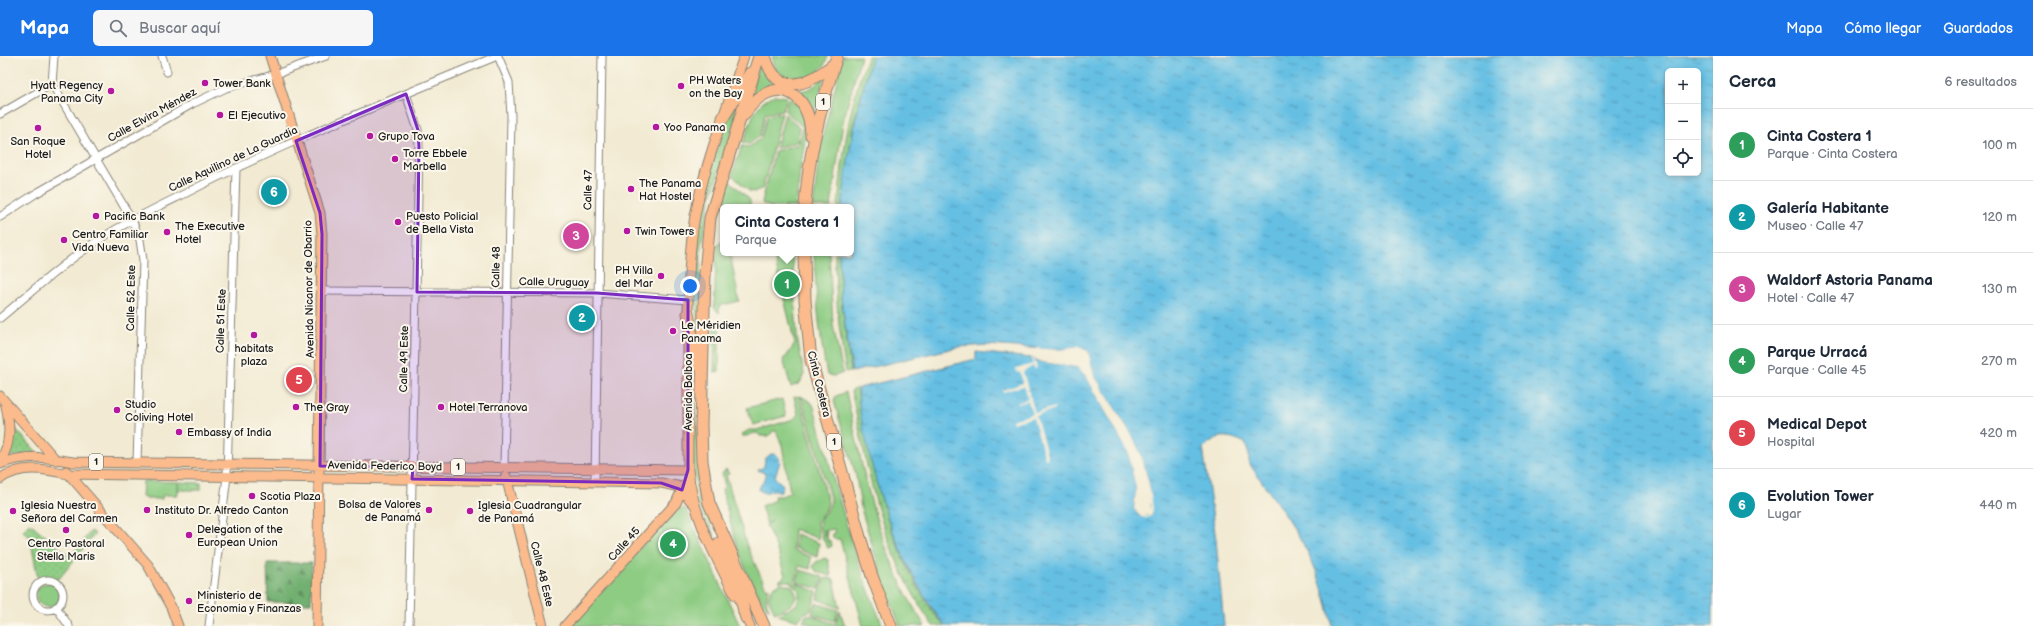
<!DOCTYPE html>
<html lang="es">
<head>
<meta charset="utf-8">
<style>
	:root { --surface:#fff; --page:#f6f6f7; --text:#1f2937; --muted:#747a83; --line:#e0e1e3; --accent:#1a73e8 }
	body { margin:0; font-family:"Balsamiq Sans",sans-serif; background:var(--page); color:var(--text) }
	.controls { position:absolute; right:12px; top:12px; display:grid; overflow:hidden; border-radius:6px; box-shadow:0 2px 6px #0003 }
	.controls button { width:36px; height:36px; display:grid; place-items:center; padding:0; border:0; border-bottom:1px solid var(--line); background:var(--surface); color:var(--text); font:20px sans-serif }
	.you { position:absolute; left:690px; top:230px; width:14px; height:14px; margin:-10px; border:3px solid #fff; border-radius:50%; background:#1a73e8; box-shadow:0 0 0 6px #1a73e833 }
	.badge { display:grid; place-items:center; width:26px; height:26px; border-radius:50%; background:var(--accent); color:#fff; font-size:13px; font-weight:700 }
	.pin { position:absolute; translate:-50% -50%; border:2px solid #fff; box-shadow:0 1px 4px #0006 }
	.popup { position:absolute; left:720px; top:148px; width:134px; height:52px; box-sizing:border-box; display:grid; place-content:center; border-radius:6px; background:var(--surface); filter:drop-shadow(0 1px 3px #0005); font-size:13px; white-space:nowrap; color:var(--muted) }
	.popup b { font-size:15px; color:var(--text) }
	.popup::after { content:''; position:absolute; left:50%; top:100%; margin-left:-8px; border:8px solid transparent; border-top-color:var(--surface) }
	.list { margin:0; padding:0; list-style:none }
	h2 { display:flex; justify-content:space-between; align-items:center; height:52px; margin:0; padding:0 16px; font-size:17px }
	h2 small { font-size:13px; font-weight:400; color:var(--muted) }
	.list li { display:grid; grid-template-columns:26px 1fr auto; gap:12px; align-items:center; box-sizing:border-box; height:72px; padding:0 16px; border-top:1px solid var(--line) }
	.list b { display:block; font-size:15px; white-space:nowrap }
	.list p { margin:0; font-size:13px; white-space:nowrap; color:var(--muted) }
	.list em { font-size:13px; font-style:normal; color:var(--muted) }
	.icon { flex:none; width:22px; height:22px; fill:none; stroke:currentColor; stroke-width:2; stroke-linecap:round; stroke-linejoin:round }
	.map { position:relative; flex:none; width:1713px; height:570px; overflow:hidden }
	header { display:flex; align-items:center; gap:24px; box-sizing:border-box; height:56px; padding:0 20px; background:var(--accent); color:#fff }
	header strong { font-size:19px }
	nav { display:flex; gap:22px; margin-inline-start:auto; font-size:14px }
	.search { width:280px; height:36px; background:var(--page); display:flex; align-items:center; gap:10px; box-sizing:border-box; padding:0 14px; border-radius:6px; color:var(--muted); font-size:15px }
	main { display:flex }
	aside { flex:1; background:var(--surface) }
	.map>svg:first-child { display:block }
</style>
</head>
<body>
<header>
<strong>Mapa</strong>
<div class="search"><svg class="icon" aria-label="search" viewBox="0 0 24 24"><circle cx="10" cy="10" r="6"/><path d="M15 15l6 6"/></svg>Buscar aquí</div>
<nav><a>Mapa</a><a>Cómo llegar</a><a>Guardados</a></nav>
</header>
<main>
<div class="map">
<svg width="1713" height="570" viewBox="0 0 1713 570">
	<defs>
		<pattern id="grass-dots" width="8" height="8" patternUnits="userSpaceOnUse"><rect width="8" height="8" fill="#8ecc83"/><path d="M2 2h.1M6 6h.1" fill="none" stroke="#7aaf71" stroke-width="1.8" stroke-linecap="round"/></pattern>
		<pattern id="forest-firs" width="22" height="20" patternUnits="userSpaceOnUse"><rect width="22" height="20" fill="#72b071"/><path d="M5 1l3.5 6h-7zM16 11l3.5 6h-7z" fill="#5d8e5c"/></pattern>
		<pattern id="water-ripples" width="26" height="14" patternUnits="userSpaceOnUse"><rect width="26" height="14" fill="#65bfe3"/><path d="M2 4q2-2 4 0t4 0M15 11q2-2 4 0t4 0" fill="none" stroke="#529ab7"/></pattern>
	</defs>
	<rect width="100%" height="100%" fill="#fbf7ec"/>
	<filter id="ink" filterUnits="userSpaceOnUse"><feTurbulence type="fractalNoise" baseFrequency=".025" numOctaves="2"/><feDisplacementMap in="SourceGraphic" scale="8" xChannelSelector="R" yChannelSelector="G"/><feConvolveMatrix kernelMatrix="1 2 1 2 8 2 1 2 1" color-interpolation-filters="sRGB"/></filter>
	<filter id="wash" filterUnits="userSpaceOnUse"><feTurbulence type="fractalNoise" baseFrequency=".012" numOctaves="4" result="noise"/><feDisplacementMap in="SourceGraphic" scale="16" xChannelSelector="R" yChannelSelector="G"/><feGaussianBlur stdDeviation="0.9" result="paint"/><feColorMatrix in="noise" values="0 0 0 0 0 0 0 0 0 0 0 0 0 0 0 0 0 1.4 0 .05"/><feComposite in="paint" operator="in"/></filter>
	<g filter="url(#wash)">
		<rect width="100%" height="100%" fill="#f2ead2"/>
		<path fill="url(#grass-dots)" stroke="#557450" d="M857,332c13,79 35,175 87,238h-11c-22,-32 -39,-67 -51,-104 -14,-43 -21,-88 -31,-131z
			M13,370l23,25v2l-29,4 -1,-3z
			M178,426l23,1v7h-23z
			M30,467l40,34 21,-26 4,3 -37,46 -8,-3 -12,2 -8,-42 -7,-6z"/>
		<path fill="url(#forest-firs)" stroke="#476646" d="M267,507h45l-1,40 -43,-1z"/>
		<path fill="#8ecc83" stroke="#557450" d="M761,0c3,7 4,15 8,21 5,10 30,16 40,12 7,-4 11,-8 16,-15l-12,44 -8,-23 -32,-9 -26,21z
			M772,0h56l-4,10 -15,14h-18l-15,-10z
			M843,0h18l-18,66 -12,85h-18l7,-60z
			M868,0h4l-19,70 -11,81h-4c4,-50 11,-104 30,-151z
			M751,18l-40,122 -10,49 -2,107 -6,-76 7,-69 19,-66 9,-24z
			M775,39l12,2 -4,13 -18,4 -5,22 -11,8 -6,-1c8,-21 10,-39 32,-48z
			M789,42l13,10 4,26 -6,36 -4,37h-25l-8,-3 -1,-2 13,-51 24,-7 4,-17 -18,-16z
			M782,57l-19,75 -9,4 -5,-1 -17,-16 10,-29 7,1 12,-9 6,-22z
			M785,58l15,14 -3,14 -21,6z
			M730,125l20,19v7h-27z
			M723,186v11h7l9,48 -20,5v7l-5,-5 3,-64z
			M773,197h19l5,84 7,37 -4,9 -9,4 -8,-28 3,-2 9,-13z
			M814,197h15l4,72 10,48 -9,3 -7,-1c-8,-41 -11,-81 -13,-122z
			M835,197h4l2,45 10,74h-5c-7,-39 -11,-79 -11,-119z
			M715,266l4,1v48l-5,1z
			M846,336c18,82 32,163 79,234h-25l-16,-42 -15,-49 -8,-27 -5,-32 -22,-75 2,-5z
			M799,340l29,106 -1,5 -10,15 2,17 -25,-10 -1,21 18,7 -1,12 -11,-3 -5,16 23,10 -6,19 -7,2 -6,8 -20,-6 18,-10 3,-7v-8l-10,-9h-10l6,-5 -9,-29 -10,-22 6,-4 -5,3 -6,-18 14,-6 -1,-4h8l8,-4 -8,-47 -6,-14h-3l-4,5h-9l-3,-3c-6,0 -9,4 -15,3v-2l7,-4h8l37,-11 4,-5 -4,-17z
			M801,340l11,7 2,4c20,72 38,148 68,217l-5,2h-14l-23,-87h-6l-2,-5 3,-1 -1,-4 -11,2 4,1v2l-4,1 4,1 1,5h3l1,5 -4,2c-4,-6 -12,-22 -7,-30 5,-7 8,-9 10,-17z
			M782,343l4,17 -33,9 -6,-17z
			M692,369h5l4,69 20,64 -23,-54 -5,-41z
			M726,413l3,5 -3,1 3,10 18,61 19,42 3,-1 -3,12 3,11c-26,-31 -37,-81 -47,-120l3,-4 -3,-12z
			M143,425l35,1v13h-15l-1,4h-16v-2h-4z
			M685,452l55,118h-172l25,-31 86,-86z
			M796,478l23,9 -2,14 -22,-9z
			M825,502l3,2 3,16 -14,-4 -4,-5 3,-5z
			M800,514l23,7 -4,12 -22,-7z
			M829,522l5,2 6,28 -23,-9 7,-20z
			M36 539a12 12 0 1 1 24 0a12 12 0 1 1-24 0Z
			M781,527l11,3c12,15 -6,22 -17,27l-7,-15 4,-10z
			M816,547l22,7 -3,11 -23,-7z
			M840,555l5,15h-30l-12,-5 3,-6h4l25,9z"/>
		<path fill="url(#water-ripples)" stroke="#406e80" fill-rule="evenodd" d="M872,0h841v570h-381c-6,-25 -12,-50 -24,-73 -16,-32 -39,-60 -59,-90v-8l-4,-12c-18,-9 -28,-9 -42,5l13,92 8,86h-279c-41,-53 -63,-116 -78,-181 -4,-18 -10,-38 -8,-57l117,-29v-7l55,6 10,4 36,5 9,9 42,76 8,37 -2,20 7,8 11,-2 -3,-31 -8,-30 -10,-20 -37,-59 -6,-24 -9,-4 -21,3 -70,-5 -30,2 -106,25 -11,-74 -2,-45h12v-46h-9c5,-52 15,-101 30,-151zM1668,15h30v102h-30z
			M771,398c16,1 5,15 4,24l8,7 -2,7 -9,-2 -7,3 -6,-3c1,-7 7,-10 7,-16l-8,-4 6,-3 1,-8z"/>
		<path fill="#f2ead2" d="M1079,291l9,4 6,24 37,59 10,20 8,30 4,24 -1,7 -5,3 -6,-1 -7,-8 2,-20 -8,-37 -42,-76 -9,-9 -36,-5 -1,-3 38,6 5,3 5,7 42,76 8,38 -2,19 6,7 5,1 3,-2 1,-6 -4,-24 -8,-29 -10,-20 -37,-59 -6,-24 -7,-3 -21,3 -21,-2 -1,-2 22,2z
			M1031,302l3,1 3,9 -2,1 -2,-3 -10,6 12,41 20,-6v2l-19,7 12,42 -3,1 -12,-42 -20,6 -1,-3 20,-6 -4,-13 -10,3 -1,-1 11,-4 -4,-13 -21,6v-2l20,-7 -3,-11 -3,1 -1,-4 17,-5z"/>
	</g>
	<g filter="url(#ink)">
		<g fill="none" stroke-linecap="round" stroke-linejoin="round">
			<g stroke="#878377" stroke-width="9">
				<path id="minor" d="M162,0l5,16
					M498,0l11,26 2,34 -7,351
					M52,28l80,136 8,20 3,20 -6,203
					M52,28l2,-28
					M406,38l12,36 1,17 -10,479
					M0,58l52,-30
					M0,161l35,-23 157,-90 34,-16 50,-14 50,-18
					M323,235l274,2 91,7
					M0,262c28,-23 55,-48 84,-68 33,-24 70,-41 106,-59 100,-51 204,-92 307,-135
					M595,425l7,-425
					M33 539a15 15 0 1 1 30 0a15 15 0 1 1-30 0Z
					M56,551l13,19
					M209,570l18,-150 9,-308"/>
			</g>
			<g stroke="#878377" stroke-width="11">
				<path id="major" d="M270,0l50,157 2,21 -5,392
					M688,263c0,-34 1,-69 7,-103 10,-54 32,-108 49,-160
					M688,278v136c5,46 26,84 47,125
					M0,340l56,64
					M0,405c12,-18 10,-39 5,-59
					M0,408c27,-10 45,-7 73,-2l615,8
					M66,415l82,94 23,42 7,19
					M506,420l37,150
					M0,423c21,-15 45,-10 68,-5l593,9 16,3 16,17
					M743,556l7,14
					M565,570l111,-123 8,-18"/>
			</g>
			<g stroke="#878377" stroke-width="13">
				<path id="highway" d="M759,0l-49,162 -5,55 -4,152 1,36 7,42 55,123
					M765,0c12,44 45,28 70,7
					M744,59c26,-42 66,-27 67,20
					M723,62l27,-45
					M805,151c3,-52 16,-102 32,-151
					M804,197l1,47 6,60 49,177 12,39 19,50
					M688,257l9,52
					M719,487l23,60 4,15"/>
			</g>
			<use href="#minor" stroke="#fff" stroke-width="7"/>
			<use href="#major" stroke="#fbbb8c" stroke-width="9"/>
			<use href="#highway" stroke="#fbbb8c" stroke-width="11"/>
		</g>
	</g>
	<path fill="#7b2cbf" fill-opacity="0.2" stroke="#7b2cbf" stroke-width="3" stroke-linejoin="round" d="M406,38l12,36 1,17 -2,145 180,1 91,7v170l-6,20 -21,-7 -249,-4 1,-12 -93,-1 2,-232 -2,-21 -24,-72z"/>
	<g fill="#b5179e" stroke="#fbf7ec" stroke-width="1.5">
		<circle cx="205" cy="27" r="4"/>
		<circle cx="681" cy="30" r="4"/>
		<circle cx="111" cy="35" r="4"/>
		<circle cx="220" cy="59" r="4"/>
		<circle cx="656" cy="71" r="4"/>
		<circle cx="38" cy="72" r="4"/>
		<circle cx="370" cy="80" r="4"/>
		<circle cx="395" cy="103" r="4"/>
		<circle cx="631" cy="133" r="4"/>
		<circle cx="96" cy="160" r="4"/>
		<circle cx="398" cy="166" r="4"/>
		<circle cx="627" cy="175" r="4"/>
		<circle cx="167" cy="176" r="4"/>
		<circle cx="64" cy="184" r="4"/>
		<circle cx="661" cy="220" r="4"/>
		<circle cx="673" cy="275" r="4"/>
		<circle cx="254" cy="279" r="4"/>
		<circle cx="296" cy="351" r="4"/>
		<circle cx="441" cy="351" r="4"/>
		<circle cx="117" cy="354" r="4"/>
		<circle cx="179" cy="376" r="4"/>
		<circle cx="252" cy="440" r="4"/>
		<circle cx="147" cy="454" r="4"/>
		<circle cx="429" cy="454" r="4"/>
		<circle cx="13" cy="455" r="4"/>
		<circle cx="470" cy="455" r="4"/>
		<circle cx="66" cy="474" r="4"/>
		<circle cx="189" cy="479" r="4"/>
		<circle cx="189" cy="545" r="4"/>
	</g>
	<g text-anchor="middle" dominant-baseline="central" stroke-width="4" stroke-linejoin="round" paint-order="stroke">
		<g fill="#fbf7ec" stroke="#5f5e5a" stroke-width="1">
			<rect x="816" y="38" width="14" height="16" rx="3"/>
			<rect x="827" y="378" width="14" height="16" rx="3"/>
			<rect x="89" y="398" width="14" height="16" rx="3"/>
			<rect x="451" y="403" width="14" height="16" rx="3"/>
		</g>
		<g font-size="10" font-weight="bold" fill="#1c1c1c">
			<text x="823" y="46">1</text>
			<text x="834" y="386">1</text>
			<text x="96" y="406">1</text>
			<text x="458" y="411">1</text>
		</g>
		<g font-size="11" fill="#1c1c1c" stroke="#fbf7ec" text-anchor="start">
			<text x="689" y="24">PH Waters<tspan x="689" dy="13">on the Bay</tspan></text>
			<text x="213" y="27">Tower Bank</text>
			<text x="103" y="29" text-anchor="end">Hyatt Regency<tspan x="103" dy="13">Panama City</tspan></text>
			<text x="228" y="59">El Ejecutivo</text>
			<text x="664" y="71">Yoo Panama</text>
			<text x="378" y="80">Grupo Tova</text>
			<text x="38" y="85" text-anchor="middle">San Roque<tspan x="38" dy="13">Hotel</tspan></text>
			<text x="403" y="97">Torre Ebbele<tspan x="403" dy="13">Marbella</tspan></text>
			<text x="639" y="127">The Panama<tspan x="639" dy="13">Hat Hostel</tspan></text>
			<text x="104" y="160">Pacific Bank</text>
			<text x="406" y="160">Puesto Policial<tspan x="406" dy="13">de Bella Vista</tspan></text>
			<text x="175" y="170">The Executive<tspan x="175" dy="13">Hotel</tspan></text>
			<text x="635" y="175">Twin Towers</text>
			<text x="72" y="178">Centro Familiar<tspan x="72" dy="13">Vida Nueva</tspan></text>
			<text x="653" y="214" text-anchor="end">PH Villa<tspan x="653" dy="13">del Mar</tspan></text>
			<text x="681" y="269">Le Méridien<tspan x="681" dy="13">Panama</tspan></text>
			<text x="254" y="292" text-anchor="middle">habitats<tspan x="254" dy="13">plaza</tspan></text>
			<text x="125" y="348">Studio<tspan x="125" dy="13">Coliving Hotel</tspan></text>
			<text x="304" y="351">The Gray</text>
			<text x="449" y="351">Hotel Terranova</text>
			<text x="187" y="376">Embassy of India</text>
			<text x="260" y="440">Scotia Plaza</text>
			<text x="421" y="448" text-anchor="end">Bolsa de Valores<tspan x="421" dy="13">de Panamá</tspan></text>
			<text x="21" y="449">Iglesia Nuestra<tspan x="21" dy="13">Señora del Carmen</tspan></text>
			<text x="478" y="449">Iglesia Cuadrangular<tspan x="478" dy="13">de Panamá</tspan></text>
			<text x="155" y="454">Instituto Dr. Alfredo Canton</text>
			<text x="197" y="473">Delegation of the<tspan x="197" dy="13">European Union</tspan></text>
			<text x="66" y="487" text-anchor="middle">Centro Pastoral<tspan x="66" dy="13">Stella Maris</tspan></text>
			<text x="197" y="539">Ministerio de<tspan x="197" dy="13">Economia y Finanzas</tspan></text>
		</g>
		<g font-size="11" fill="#1c1c1c" stroke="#fbf7ec">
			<text transform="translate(152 59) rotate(-29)">Calle Elvira Méndez</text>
			<text transform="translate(233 103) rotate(-25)">Calle Aquilino de La Guardia</text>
			<text transform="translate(588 134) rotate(-89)">Calle 47</text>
			<text transform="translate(496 211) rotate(-89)">Calle 48</text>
			<text transform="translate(554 226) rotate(1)">Calle Uruguay</text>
			<text transform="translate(309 233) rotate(-91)">Avenida Nicanor de Obarrio</text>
			<text transform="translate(131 242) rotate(-89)">Calle 52 Este</text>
			<text transform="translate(221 265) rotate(-88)">Calle 51 Este</text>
			<text transform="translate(404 303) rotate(-89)">Calle 49 Este</text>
			<text transform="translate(819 328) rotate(76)">Cinta Costera</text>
			<text transform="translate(688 336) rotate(-90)">Avenida Balboa</text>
			<text transform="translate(385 410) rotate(1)">Avenida Federico Boyd</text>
			<text transform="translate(624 488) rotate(-48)">Calle 45</text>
			<text transform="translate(542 518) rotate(76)">Calle 48 Este</text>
		</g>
	</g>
</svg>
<div class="controls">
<button>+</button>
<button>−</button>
<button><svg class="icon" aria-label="locate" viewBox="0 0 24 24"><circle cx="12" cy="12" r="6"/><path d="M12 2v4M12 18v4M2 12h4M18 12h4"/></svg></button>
</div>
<div class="you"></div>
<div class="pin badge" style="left:787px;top:228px;background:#2e9e5b">1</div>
<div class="popup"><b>Cinta Costera 1</b>Parque</div>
<div class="pin badge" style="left:582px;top:262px;background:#0f9aa8">2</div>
<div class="pin badge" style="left:576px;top:180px;background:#d1479c">3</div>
<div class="pin badge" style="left:673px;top:488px;background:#2e9e5b">4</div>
<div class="pin badge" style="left:299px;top:324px;background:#e0444e">5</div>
<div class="pin badge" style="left:274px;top:136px;background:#0f9aa8">6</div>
</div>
<aside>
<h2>Cerca<small>6 resultados</small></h2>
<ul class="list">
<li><span class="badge" style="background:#2e9e5b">1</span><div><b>Cinta Costera 1</b><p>Parque · Cinta Costera</p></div><em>100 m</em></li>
<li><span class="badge" style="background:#0f9aa8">2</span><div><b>Galería Habitante</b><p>Museo · Calle 47</p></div><em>120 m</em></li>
<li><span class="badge" style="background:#d1479c">3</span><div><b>Waldorf Astoria Panama</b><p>Hotel · Calle 47</p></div><em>130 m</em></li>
<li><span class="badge" style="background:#2e9e5b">4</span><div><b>Parque Urracá</b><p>Parque · Calle 45</p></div><em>270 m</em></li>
<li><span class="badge" style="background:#e0444e">5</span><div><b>Medical Depot</b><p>Hospital</p></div><em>420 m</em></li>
<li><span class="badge" style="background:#0f9aa8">6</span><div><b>Evolution Tower</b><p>Lugar</p></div><em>440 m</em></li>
</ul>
</aside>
</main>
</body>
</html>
